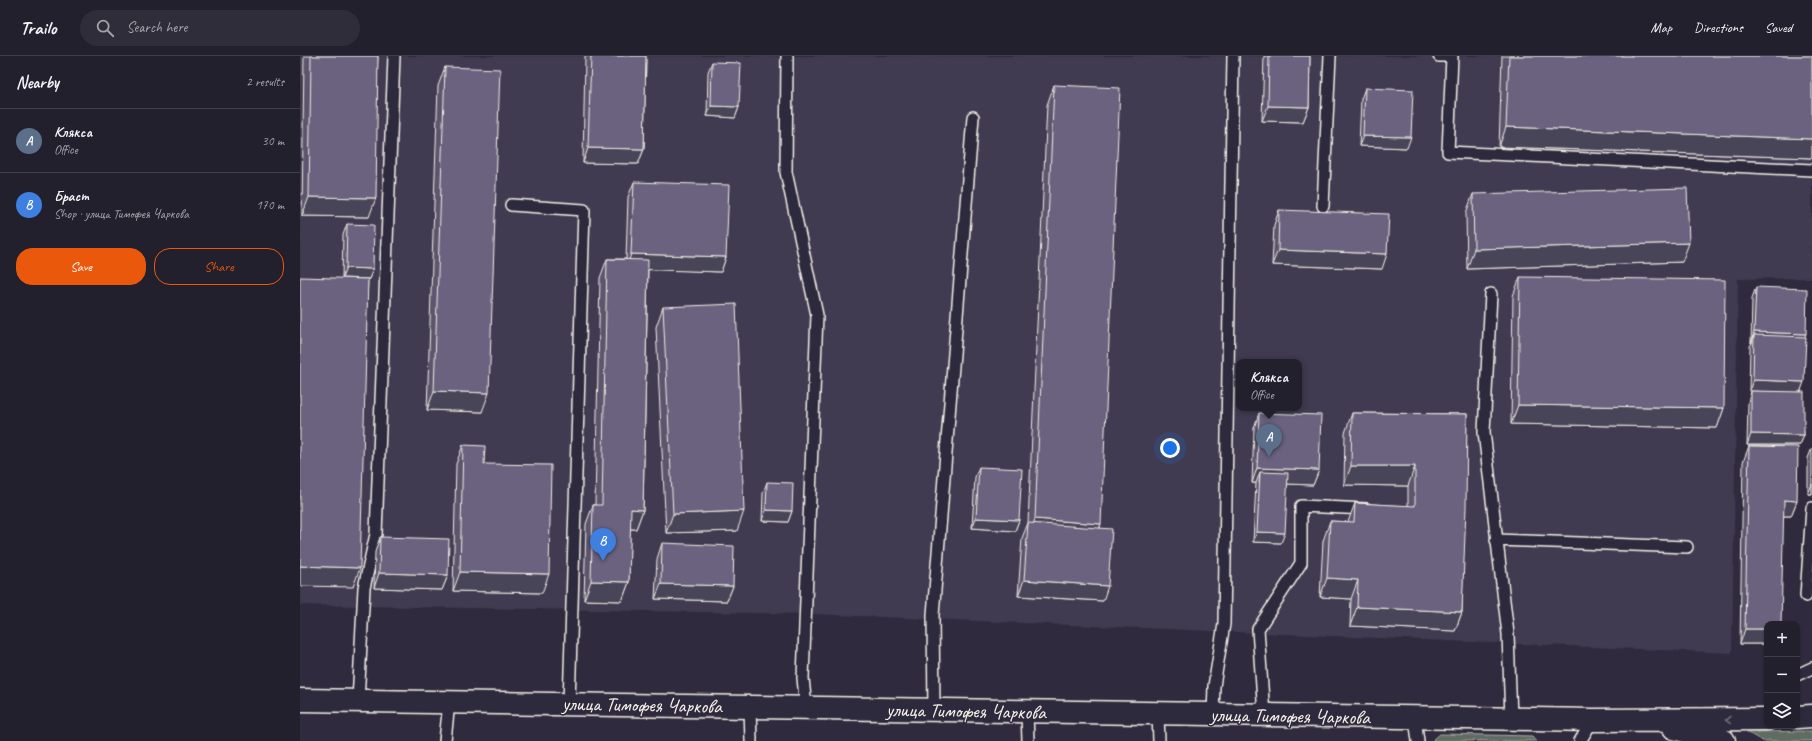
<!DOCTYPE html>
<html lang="en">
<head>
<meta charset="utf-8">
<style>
	:root { --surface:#23202e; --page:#2f2d3a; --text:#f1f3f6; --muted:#a3a3aa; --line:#403e4a; --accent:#ea580c }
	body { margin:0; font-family:Caveat,sans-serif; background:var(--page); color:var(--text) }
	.controls { position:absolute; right:12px; bottom:12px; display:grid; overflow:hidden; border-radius:8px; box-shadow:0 1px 3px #0004 }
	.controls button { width:36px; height:36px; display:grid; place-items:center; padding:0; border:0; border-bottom:1px solid var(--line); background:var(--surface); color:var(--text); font:20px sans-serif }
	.you { position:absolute; left:870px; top:392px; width:14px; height:14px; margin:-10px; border:3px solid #fff; border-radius:50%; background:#1a73e8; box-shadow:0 0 0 6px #1a73e833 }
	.badge { display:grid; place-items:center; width:26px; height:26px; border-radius:50%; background:var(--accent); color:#fff; font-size:13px; font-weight:700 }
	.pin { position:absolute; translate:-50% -33px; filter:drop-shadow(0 1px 2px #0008) }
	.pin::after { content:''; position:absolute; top:21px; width:14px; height:12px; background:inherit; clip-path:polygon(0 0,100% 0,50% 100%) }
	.popup { position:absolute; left:936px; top:303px; width:66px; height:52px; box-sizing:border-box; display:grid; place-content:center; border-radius:8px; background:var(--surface); filter:drop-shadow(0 1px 3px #0005); font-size:13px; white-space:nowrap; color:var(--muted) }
	.popup b { font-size:15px; color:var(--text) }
	.popup::after { content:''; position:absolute; left:50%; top:100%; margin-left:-8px; border:8px solid transparent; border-top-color:var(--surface) }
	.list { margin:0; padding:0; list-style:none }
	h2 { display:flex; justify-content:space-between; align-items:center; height:52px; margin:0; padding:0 16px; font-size:17px }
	h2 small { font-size:13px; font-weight:400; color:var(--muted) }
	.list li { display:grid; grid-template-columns:26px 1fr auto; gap:12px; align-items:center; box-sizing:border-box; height:64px; padding:0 16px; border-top:1px solid var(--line) }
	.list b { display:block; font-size:15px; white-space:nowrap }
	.list p { margin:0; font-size:13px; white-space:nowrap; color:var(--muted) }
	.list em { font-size:13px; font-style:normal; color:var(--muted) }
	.actions { display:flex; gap:8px; padding:12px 16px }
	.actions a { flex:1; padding:9px 0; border:1px solid var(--accent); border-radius:16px; text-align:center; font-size:14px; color:var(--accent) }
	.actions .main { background:var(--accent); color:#fff }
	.icon { flex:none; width:22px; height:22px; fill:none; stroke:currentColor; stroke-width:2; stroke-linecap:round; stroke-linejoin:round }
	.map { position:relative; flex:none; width:1512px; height:685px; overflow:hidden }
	header { display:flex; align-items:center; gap:24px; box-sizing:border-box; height:56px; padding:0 20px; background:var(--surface); border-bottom:1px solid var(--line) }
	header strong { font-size:19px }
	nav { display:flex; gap:22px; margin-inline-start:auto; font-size:14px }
	.search { width:280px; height:36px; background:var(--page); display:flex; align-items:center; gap:10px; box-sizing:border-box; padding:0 14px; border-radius:22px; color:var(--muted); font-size:15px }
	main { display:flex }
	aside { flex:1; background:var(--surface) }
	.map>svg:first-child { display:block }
</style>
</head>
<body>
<header>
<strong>Trailo</strong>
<div class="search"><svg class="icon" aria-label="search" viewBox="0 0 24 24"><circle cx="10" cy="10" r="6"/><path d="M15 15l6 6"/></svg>Search here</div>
<nav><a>Map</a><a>Directions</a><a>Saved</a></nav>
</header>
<main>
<aside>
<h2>Nearby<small>2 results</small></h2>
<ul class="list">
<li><span class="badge" style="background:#5c6f8a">A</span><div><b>Клякса</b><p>Office</p></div><em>30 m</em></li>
<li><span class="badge" style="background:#3f7fe0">B</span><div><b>Браст</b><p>Shop · улица Тимофея Чаркова</p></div><em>170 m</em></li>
</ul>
<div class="actions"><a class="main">Save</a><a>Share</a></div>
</aside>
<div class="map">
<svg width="1512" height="685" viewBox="0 0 1512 685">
	<defs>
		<pattern id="grass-tufts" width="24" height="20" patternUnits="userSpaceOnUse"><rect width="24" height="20" fill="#5e6c62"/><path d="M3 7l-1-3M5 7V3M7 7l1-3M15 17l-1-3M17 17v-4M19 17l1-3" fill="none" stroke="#768178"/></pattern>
	</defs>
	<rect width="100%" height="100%" fill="#2f2a3d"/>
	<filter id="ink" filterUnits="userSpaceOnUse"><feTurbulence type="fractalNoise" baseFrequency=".025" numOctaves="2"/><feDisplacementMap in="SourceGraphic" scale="8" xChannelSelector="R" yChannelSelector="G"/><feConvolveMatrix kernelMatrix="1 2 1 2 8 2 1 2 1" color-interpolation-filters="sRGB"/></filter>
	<g filter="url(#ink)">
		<path fill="#413b51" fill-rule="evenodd" d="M0,0h1512v222l-74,1 -6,374 -921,-39 -511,-9zM939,306h60v46h-60z"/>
		<path fill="url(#grass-tufts)" stroke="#a9aea5" d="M1512,675v10h-50l-15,-9z
			M1140,678l92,2 5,5h-105z"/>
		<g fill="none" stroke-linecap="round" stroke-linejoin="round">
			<g stroke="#f4f1e8" stroke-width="14">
				<path id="lane" d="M487,0l-1,116 31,143 -14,363 3,30
					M1139,0h12
					M1152,0l-4,96 364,18
					M211,149l73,5 -15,494
					M1023,150l7,-150
					M1191,238l-7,138 24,202 3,85
					M1196,484l191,7
					M1506,540l6,-88
					M1497,619l15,-7
					M58,645l6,-113 12,-54 18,-478
					M450,651l1,34
					M634,654l-1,-95 40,-498
					M727,656l1,29
					M858,658l1,27
					M913,658l1,-28 10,-62 9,-568
					M964,659l-6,-86 43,-66v-57l66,3
					M1115,662l3,23
					M145,685l4,-39
					M1280,685l13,-21"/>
			</g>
			<g stroke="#f4f1e8" stroke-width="25">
				<path id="secondary" d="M0,644l1293,20 174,-1
					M1497,661l15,-1
					M1374,672l50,13"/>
			</g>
			<use href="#lane" stroke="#2f2a3d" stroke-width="11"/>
			<use href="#secondary" stroke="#2f2a3d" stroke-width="22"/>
		</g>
		<path fill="#5b546d" stroke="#f4f1e8" d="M4,0h74l-9,161 -67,-1z
			M285,0h61l-2,93 -6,15 -55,-1z
			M964,0h46l-1,51 -6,15 -41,-1z
			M1202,0h310v102l-313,-11z
			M412,6l27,45 -4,11 -28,-2 1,-44z
			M145,11l37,345 -55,-2 11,-324z
			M754,29l46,443 3,73 -85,-5 4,-58 6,-15 19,-418z
			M1065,32l42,60 -48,-2 2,-47z
			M334,126l92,75 -5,15 -73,-3 -5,241 -7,19h-6l-1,53 -7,19 -38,-1 2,-76 7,-19h2l5,-227 7,-19h19l2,-62z
			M1173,138l209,68 -215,7 -1,-56z
			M979,154l103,59 -110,-4 2,-40z
			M47,168l26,45 -4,10h-1l-15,308 -11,-309 1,-43z
			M1220,221l204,131 -7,20 -206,-4 2,-128z
			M1456,231l49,50 -4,55 3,43 -4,10h-53l1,-43 3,-11h9h-11l1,-45 2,-3h-1l1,-45z
			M363,251l74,224 -71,2 -10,-206z
			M959,357l60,57 -6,15 -26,-1 -6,59 -28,-1 3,-59h-4l2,-55z
			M1052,357l115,1 -5,198 -7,19 -105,-5 1,-27 -31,-2 3,-56 7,-20 18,1 7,-19 53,3v-20l-64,-1 1,-52z
			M163,389l21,19 58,129 -89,-2 3,-127z
			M1449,390l48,55 -6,15h-8l-16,108v20h-27l3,-182z
			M1512,392v46h-4v-36z
			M679,411l40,53 -4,11 -43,-3 3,-51z
			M467,426l25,29 -4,11 -26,-1 1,-28z
			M80,481l68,38 -6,15 -68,-2 1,-36z
			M362,487l71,43 -6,15 -72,-2 2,-40z"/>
		<path fill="#4a4559" stroke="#f4f1e8" d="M411,50l28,1 -4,11 -28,-2z
			M968,50l41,1 -6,15 -41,-1z
			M1206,71l306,12v19l-313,-11z
			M1063,80l48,1 -4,11 -48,-2z
			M288,92l56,1 -6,15 -55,-1z
			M9,141l67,1 -7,19 -67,-1z
			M1389,187l-7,19 -215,7 7,-20z
			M978,194l109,4 -5,15 -110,-4z
			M331,198l95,3 -5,15 -95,-3z
			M46,212l27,1 -4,10 -27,-1z
			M1454,276l52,2 -4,10 -48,-9 -2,8h-1z
			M1453,324l51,2 -4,11 -51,-2z
			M134,335l55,2 -7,19 -55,-2z
			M1218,349l206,3 -7,20 -206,-4z
			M1451,378l53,1 -4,10h-53z
			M1051,410h64l-7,20 -64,-1z
			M957,412l62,2 -6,15 -54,-2 1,-11 -4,11h-4z
			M1512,428v10h-4z
			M1484,444l13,1 -6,15h-13z
			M331,453l12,1 -7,19h-12z
			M466,454l26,1 -4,11 -26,-1z
			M444,455l-7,20 -71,2 7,-19z
			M676,462l43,2 -4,11 -43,-3z
			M735,463l66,5 -7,19 -66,-4z
			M957,476l28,1 -4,10 -28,-1z
			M0,510l60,2 -7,19 -53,-1z
			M160,516l89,2 -7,19 -89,-2z
			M79,517l69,2 -6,15 -68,-2z
			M1027,522l31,2 -7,19 -31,-2z
			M724,524l84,6 -5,15 -85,-5z
			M291,525l38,1 -7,19 -38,-1z
			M361,528l72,2 -6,15 -72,-2z
			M1057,551l105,5 -7,19 -105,-5z
			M1445,573h22v15h-27z"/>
		<path fill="#6a627f" stroke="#f4f1e8" d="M11,0h67l-2,142 -67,-1z
			M291,0h55l-2,93 -56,-1z
			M969,0h41l-1,51 -41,-1z
			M1209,0h303v83l-306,-12z
			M412,6l29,1 -2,44 -28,-1z
			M145,11l55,2 -11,324 -55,-2z
			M754,29l66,3 -19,436 -66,-5z
			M1065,32l48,2 -2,47 -48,-1z
			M334,126l95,3 -3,72 -95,-3z
			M1387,132l2,55 -215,6 -1,-55z
			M979,154l110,4 -2,40 -109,-4z
			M47,168l27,1 -1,44 -27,-1z
			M307,203l41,1 -5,250 -12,-1 -2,73 -38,-1 2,-76h9z
			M0,221l68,2 -8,289 -60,-2z
			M1220,221l205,3 -1,128 -206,-3z
			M1456,231l51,2 -1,45 -52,-2z
			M436,248l8,207 -71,3 -10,-207z
			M1454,279l52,2 -2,45 -51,-2z
			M1451,335l53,1v43l-53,-1z
			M959,357l62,2 -2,55 -62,-2z
			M1052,357l115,1 -1,94 -4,104 -105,-5 1,-27 -31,-2 3,-57 24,1 1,-19 60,3v-40h-64z
			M163,389l22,1 -1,18 67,1 -2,109 -89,-2z
			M1449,390l49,1 -1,54 -13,-1 -3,124h-14v5h-22z
			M679,411l43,2 -3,51 -43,-2z
			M960,416l28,1 -3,60 -28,-1z
			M467,426l26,1 -1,28 -26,-1z
			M728,467l84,6 -4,57 -84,-6z
			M80,481l69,2 -1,36 -69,-2z
			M362,487l72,3 -1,40 -72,-2z"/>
		<defs><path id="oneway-chevron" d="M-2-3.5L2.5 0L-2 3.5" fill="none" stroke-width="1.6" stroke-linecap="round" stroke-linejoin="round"/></defs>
		<use stroke="#747079" href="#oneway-chevron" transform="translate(1428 664) rotate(179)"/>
	</g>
	<g text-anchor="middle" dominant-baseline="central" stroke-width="3" stroke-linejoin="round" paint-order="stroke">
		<g font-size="20" fill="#f4f1e8" stroke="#2f2a3d">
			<text transform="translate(342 649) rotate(1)">улица Тимофея Чаркова</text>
			<text transform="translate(666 655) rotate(1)">улица Тимофея Чаркова</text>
			<text transform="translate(990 660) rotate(1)">улица Тимофея Чаркова</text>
		</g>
	</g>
</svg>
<div class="controls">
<button>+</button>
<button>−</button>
<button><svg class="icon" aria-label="layers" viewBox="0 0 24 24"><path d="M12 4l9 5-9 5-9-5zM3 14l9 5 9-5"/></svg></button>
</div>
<div class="you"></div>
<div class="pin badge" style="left:969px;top:401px;background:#5c6f8a">A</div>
<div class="popup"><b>Клякса</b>Office</div>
<div class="pin badge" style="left:303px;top:505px;background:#3f7fe0">B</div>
</div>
</main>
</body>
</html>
